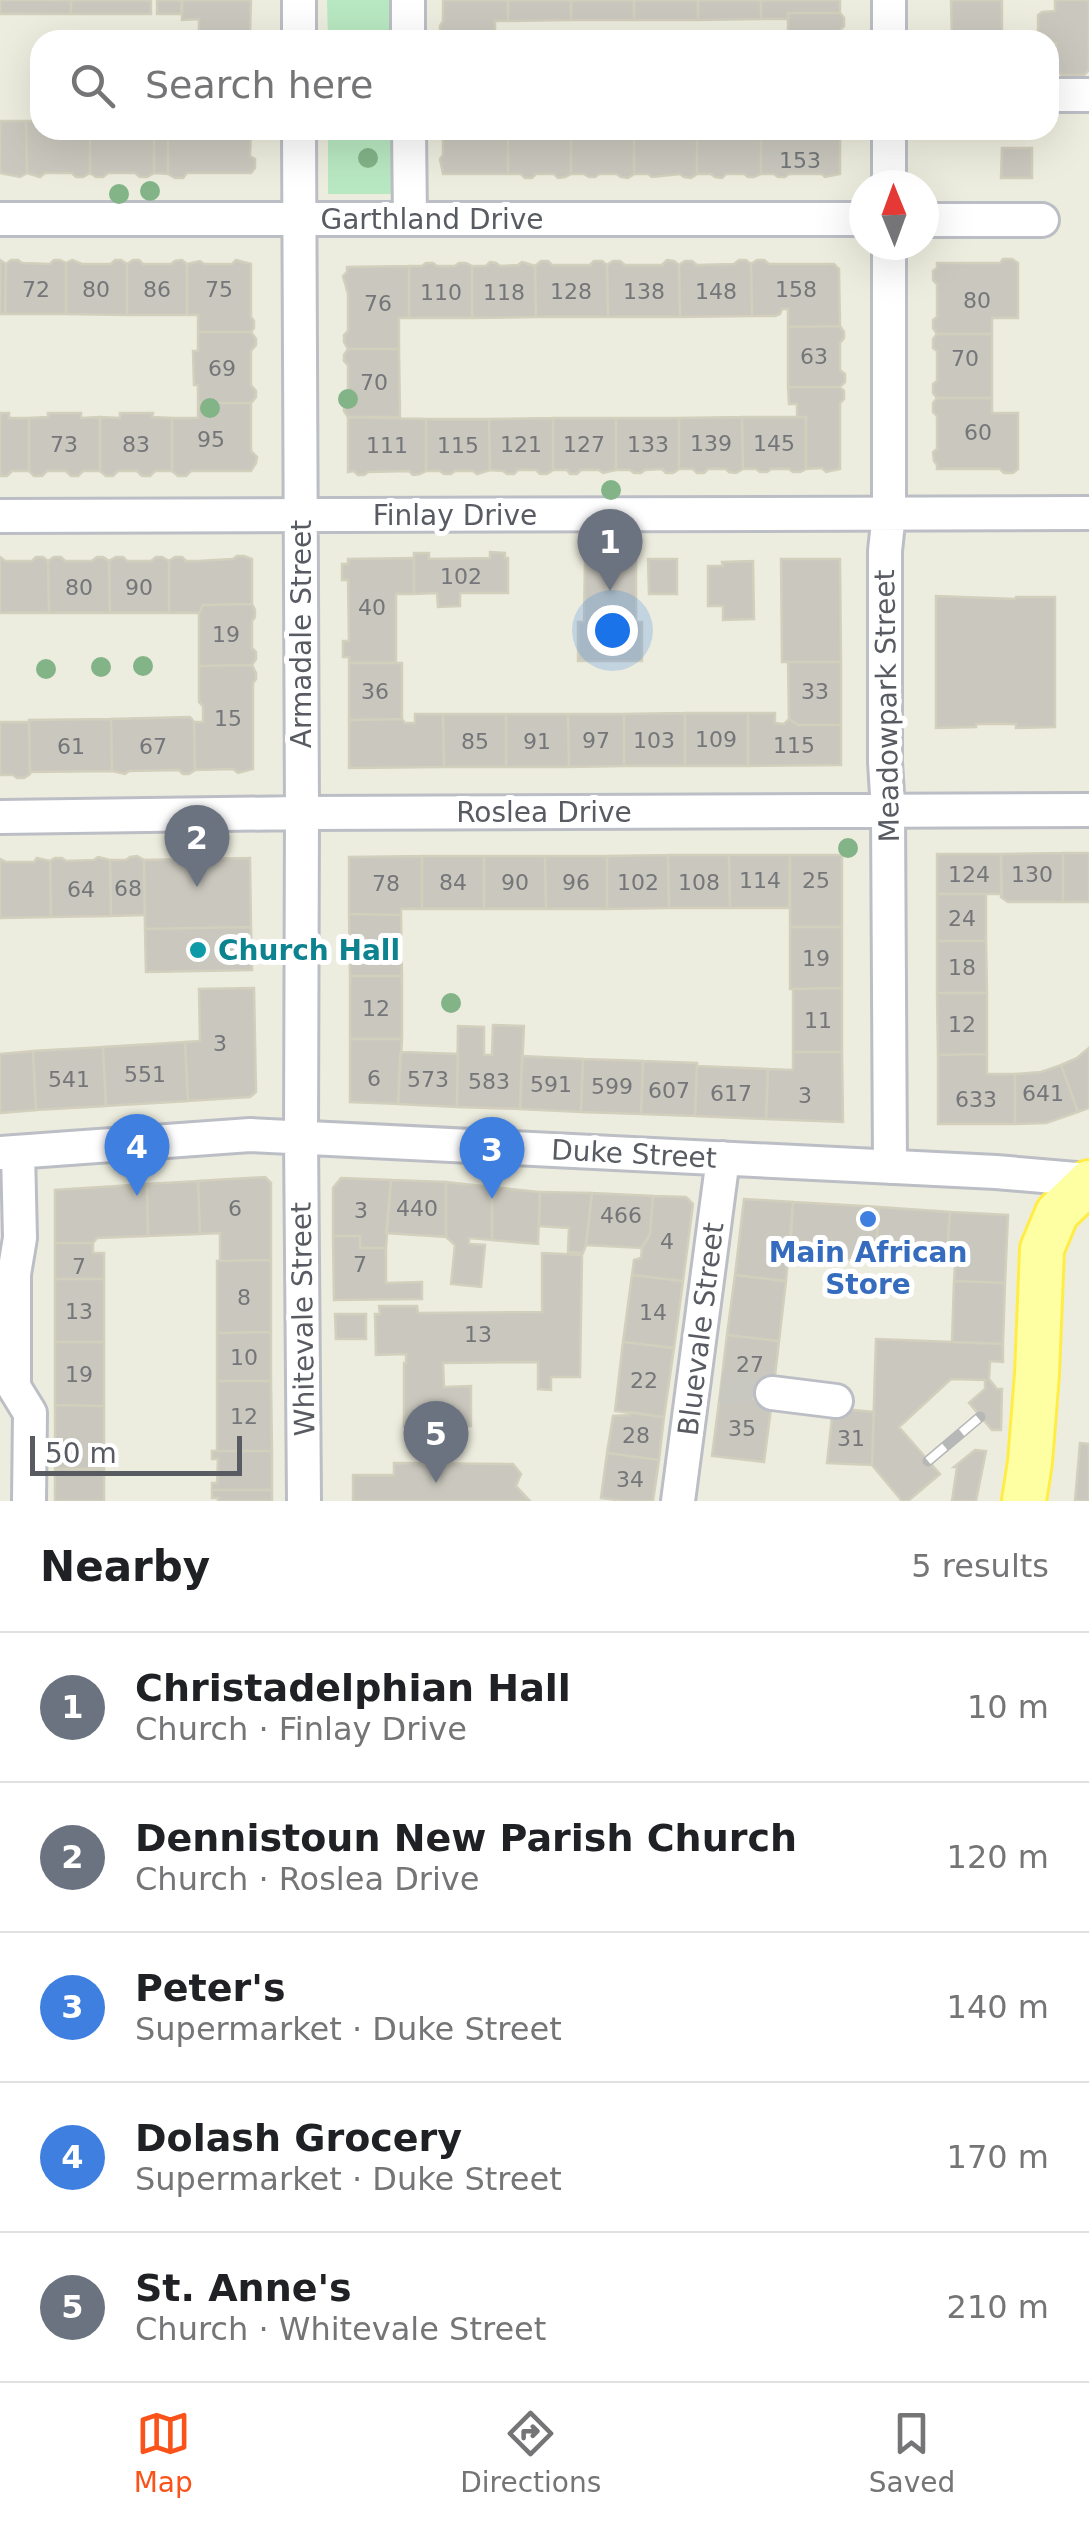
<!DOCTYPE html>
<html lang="en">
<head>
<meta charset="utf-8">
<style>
	:root { --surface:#fff; --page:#f6f6f6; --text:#202124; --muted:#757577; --line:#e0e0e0; --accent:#fa5218 }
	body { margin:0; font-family:"DejaVu Sans",sans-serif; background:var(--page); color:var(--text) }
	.compass { position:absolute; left:849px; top:170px; width:90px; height:90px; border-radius:50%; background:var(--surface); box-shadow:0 10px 40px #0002; rotate:359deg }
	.scale { position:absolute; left:30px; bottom:25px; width:212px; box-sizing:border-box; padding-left:10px; border:5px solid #585b62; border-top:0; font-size:28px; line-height:35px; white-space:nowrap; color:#585b62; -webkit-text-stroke:8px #fff; paint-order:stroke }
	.you { position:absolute; left:612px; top:630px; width:35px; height:35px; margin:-25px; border:8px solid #fff; border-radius:50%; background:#1a73e8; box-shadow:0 0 0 15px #1a73e833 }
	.badge { display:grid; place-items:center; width:65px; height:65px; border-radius:50%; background:var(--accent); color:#fff; font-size:32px; font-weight:700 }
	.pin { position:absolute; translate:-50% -82px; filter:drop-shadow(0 2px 5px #0008) }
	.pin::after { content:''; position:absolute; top:52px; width:35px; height:30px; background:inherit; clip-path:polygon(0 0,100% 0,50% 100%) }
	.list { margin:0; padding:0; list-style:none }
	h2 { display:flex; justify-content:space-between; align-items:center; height:130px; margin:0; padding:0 40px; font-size:42px }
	h2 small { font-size:32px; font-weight:400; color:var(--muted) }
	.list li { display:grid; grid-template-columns:65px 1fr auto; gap:30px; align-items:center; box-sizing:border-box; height:150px; padding:0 40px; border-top:2px solid var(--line) }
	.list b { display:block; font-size:38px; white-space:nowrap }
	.list p { margin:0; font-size:32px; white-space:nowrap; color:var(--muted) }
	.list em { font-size:32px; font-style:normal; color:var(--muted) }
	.icon { flex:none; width:55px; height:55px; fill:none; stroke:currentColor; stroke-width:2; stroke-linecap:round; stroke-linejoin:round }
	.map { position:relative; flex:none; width:1089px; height:1501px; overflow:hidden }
	.search { position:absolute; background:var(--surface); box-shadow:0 10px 40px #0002; left:30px; right:30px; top:30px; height:110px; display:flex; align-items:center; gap:25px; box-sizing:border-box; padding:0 35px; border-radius:30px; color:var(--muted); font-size:38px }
	.sheet { height:880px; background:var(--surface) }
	nav { display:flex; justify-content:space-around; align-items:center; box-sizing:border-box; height:140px; border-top:2px solid var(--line); background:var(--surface); font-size:28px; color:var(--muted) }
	nav a { display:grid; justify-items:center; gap:5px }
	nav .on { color:var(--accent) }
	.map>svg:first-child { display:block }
</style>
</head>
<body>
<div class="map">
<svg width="1089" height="1501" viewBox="0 0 1089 1501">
	<rect width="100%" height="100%" fill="#ededdf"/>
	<path fill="#b8e8c1" d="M327,0h64v40h-63z
		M328,130h64v64h-64z"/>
	<path fill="#cac8be" stroke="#d2cfbd" stroke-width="2.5" d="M0,0h71v14h-71z
		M71,0h80v14h-80z
		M157,0h25l-1,14h-24z
		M182,0h69l-1,33 5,3v4h-56v-21l-17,1z
		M443,0h65v21h-13v19h-52l-3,-7v-7l3,-5z
		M508,0h63v20l-63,1z
		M571,0h63v20h-63z
		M634,0h64v20h-64z
		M698,0h63v19l-63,1z
		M761,0h79v13h-52v6h-27z
		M951,0h51v40h-50z
		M1055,0h34v70l-5,5h-22l-6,-5v-27l-18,-3v-25l4,-3 13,-1z
		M788,13h52l4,5v8l-4,4v10h-52z
		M0,121h26l1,52 -7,4 -20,-4z
		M26,121h14v9h50v43l-7,4h-7l-4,-4h-27l-5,4 -13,-4z
		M90,130h64v43l-7,4h-7l-5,-4h-27l-5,4h-7l-6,-4z
		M154,130h14v44l-14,-1z
		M168,130h83l-1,26 5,3v9l-4,5h-64l-4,5h-8l-7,-4z
		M443,130h65v44h-65l-3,-15 3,-4z
		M508,130h63v44l-6,3 -7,1 -4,-4h-18l-4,4h-7l-4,-4h-13z
		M571,130h63v44l-6,4 -7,-1 -4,-3h-18l-4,3h-6l-5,-3h-13z
		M634,130h63v44l-6,4 -7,-1 -4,-3 -28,3 -4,-3h-14z
		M697,130h64v44l-7,3h-6l-4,-3h-18l-4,4 -7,-1 -4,-3h-14z
		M761,130l79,1v43l-15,3 -3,-3h-33l-4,3h-7l-4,-3h-13z
		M1002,148h30v30h-31z
		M1003,259h9l6,4v55h-26v16h-55l-4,-6v-8l4,-3v-33l-4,-4v-9l4,-3v-5h63z
		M0,260l6,4 -1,50h-5z
		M11,260h7l4,3 28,1 4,-4h6l6,3v51h-61l1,-50z
		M72,260l10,4h29l4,-4h6l6,4v51l-61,-1v-51z
		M133,260h6l4,4h28l4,-3 7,-1 5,4v51h-60v-51z
		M236,260l15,4v53l3,4v7l-3,4h-53v-17h-11v-51l13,-3 4,3h28z
		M667,260l7,1 5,4 1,52h-72l-1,-52 6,-4h7l5,4h37z
		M739,260h7l5,4 1,52 -72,1 -1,-52 6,-4h7l5,4 37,-1z
		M757,260h7l5,4h65l5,5 1,57 -52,1v-18h-6l-2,5 -5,2h-23l-1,-52z
		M541,261h7l4,4h38l4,-4h8l5,4 1,52h-72l-1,-51z
		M490,262l6,1 4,3 18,-1 4,-3 13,4 1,51 -64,1v-52h14z
		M426,263h7l4,3h18l4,-3h7l6,3v52h-63v-52h13z
		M409,266v52h-10v31h-51l-4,-7v-7l4,-4v-37l-5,-18 4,-4v-5z
		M840,326l4,6v6l-4,5v27l5,4v8l-5,5h-52v-60z
		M198,332h53l5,7v6l-5,6v34l5,6v6l-5,6h-53v-18h-4l-1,-34h5z
		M937,334h55v64h-55l-4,-5v-9l4,-3v-30l-4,-3v-9z
		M348,349h51l1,68h-52l-4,-6v-7l4,-5v-34l-4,-4v-6z
		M788,387h52l4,4v8l-4,4v66l-14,3 -4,-4 -16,1v-52h-9v-13h-8z
		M937,398h55v15h26v56l-5,4h-9l-4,-4h-63v-4l-3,-4 -1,-9 4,-3v-33l-4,-4v-9z
		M198,403h53v48l6,6 -1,6 -5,8h-60l-5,5h-8l-6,-5v-53h26z
		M0,413h9v5h20v53h-17l-5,5h-7z
		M48,413h33v5l19,-1v54h-17l-5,5h-7l-5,-5h-19l-5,5h-8l-5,-5v-53l19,-1z
		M120,413h33l-1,4 20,1v53h-17l-5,5h-8l-5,-5h-19l-5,5h-7l-6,-5v-54l20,1z
		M348,417l78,2v52l-6,3 -7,1 -4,-4 -41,1 -4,3h-6l-4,-4 -6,1z
		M742,417h64v52l-6,3h-7l-4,-3h-18l-4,3h-7l-4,-3h-13z
		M742,417l1,52 -7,4 -7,-1 -3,-3h-18l-4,4h-7l-4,-4h-14v-51z
		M553,418h63v52l-13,3 -4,-3h-18l-4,4h-7l-3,-4h-14z
		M553,418v52l-6,4h-7l-4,-4h-18l-4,4h-7l-4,-3 -13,-1 -1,-51z
		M616,418h63v51l-6,4h-7l-4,-4 -17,1 -4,3h-7l-4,-3h-14z
		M426,419h63l1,51 -13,4 -4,-3h-18l-4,3h-7l-4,-3h-14z
		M490,552l15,1v5h3v35h-48v13l-22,1 -1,-14 -23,1v-41h15v6l61,-1z
		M237,556h7l8,3v45l-49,1 -4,8h-30v-52l6,-4h7l4,4h12l35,-2z
		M606,556h9l4,4h17v62h6v39h-64v-39h6l1,-62h17z
		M0,557l5,4h27l4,-4h7l5,4 1,52h-49z
		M54,557h7l4,4h27l5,-4h6l6,4 1,52h-61l-1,-52z
		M116,557h7l4,4h24l5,-4h6l7,4v52h-59l-1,-52z
		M414,558v36h-18v69h-47v-6h-6v-16h6l-1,-61h-6v-16h6v-5z
		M648,559h29v35h-28z
		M781,559h59l1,103h-59z
		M753,561l1,58 -31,1v-14h-15v-40h15l-1,-4z
		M936,596l79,3 1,-2h39v130l-39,1v-4h-40v3l-40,1z
		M252,604l3,6v7l-3,4v27l4,4v7l-4,6 -53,1v-53l4,-8z
		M788,662h53v63h-43l-9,-6z
		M349,663h53v56l-53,1z
		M252,665l4,8v6l-3,4v86l-15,4 -5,-4 -38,1 -1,-48h9v-16l-4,-4v-36z
		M685,713v53h-61v-52z
		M685,713h63v53h-63z
		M748,713h27v10l9,1 5,-5 9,6h43v40l-93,1z
		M415,714h28l1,53 -95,1v-48l53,-1 3,4h10z
		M443,714h63v53h-62z
		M506,714h62l1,53h-63z
		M568,714h56v52l-55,1z
		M190,717l4,5 1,48 -6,4h-6l-4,-4 -50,1 -4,3 -13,-3 -1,-52z
		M111,719l1,52 -82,1 -1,-52z
		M0,722h29l1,52 -6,4h-7l-4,-3h-13z
		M1063,853v49h-55l-7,-5v-43z
		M1063,853h26v49h-26z
		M937,854h64l1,40h-65z
		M668,855l1,53 -62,1v-53z
		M668,855h61l1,53h-61z
		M729,855h61l-1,53h-59z
		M790,855h52v72h-52z
		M137,856l7,4 1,55 -34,1 -1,-56h16l4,-3z
		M422,856v53h-21v6l-52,-1v-57z
		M422,856h62v53h-62z
		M484,856h61l1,53h-62z
		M545,856h62v53h-61z
		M98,857l12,3 1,56 -60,1 -1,-56 5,-3h7l4,3 28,-1z
		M37,858l13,3 1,56 -51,1v-59l6,3h28z
		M250,858l1,69 -106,2 -1,-69z
		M937,894h49v47h-49z
		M349,914l52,1 1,61h-52z
		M251,927l1,43 -106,2 -1,-43z
		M790,927h52v61l-52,1z
		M937,941h49l1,52h-50z
		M350,976h52v63h-52z
		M254,988l2,104 -6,5 -62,4 -3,-59 15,-1 -1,-52z
		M842,988v64h-49v-63z
		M937,993h50v61l-49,1z
		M493,1025l31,1 -4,83 -63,-2 1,-81 26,1v28h8z
		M350,1039h52l-4,65 -48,-2z
		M185,1042l3,59 -82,5 -3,-59z
		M103,1047l3,59 -70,4 -3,-59z
		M1089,1048v60l-11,4 -17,-47 16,-7z
		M33,1051l3,59 -36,3v-59z
		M402,1052l56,2 -1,53 -59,-3 2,-50z
		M793,1052h49l1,70 -77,-3 2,-50 25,1z
		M987,1054v20h28v50h-77v-69z
		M522,1056l61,3 -2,53 -61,-3z
		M583,1059l60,2 -2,53 -60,-2z
		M643,1061l54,2 -2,53 -54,-2z
		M1061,1065l17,47 -32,11 -31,1v-50l26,-2z
		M697,1066l71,3 -2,50 -71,-3z
		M265,1177l6,6v77l-51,1v-28l-20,1 -2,-53z
		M341,1178l50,2 -5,68h-26v-12h-27v-48z
		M391,1180l55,2v55l-60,-4z
		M198,1181l2,53 -52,2 -1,-52z
		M446,1182l46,5v53l-23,-2v6l16,1 -4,42 -30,-3 4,-39 -9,-8z
		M147,1184l1,52 -51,2 -4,5h-38v-53z
		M492,1187l48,5 -2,52 -46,-4z
		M540,1192l52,1 -6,52 -3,8 -15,-1 1,-24 -30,-2z
		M592,1193l61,3 -3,38 -8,14 -56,-3z
		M653,1196l33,1 7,7 -10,77 -51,-6 2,-15 7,-2 1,-10 8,-14z
		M744,1199l49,3 -7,79 -51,-6z
		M793,1202l86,5 -4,54 -85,-5z
		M879,1207l71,5 -4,53 -71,-4z
		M950,1212l58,3 -3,68 -51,-2 1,-16h-9z
		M333,1236h27v12h26v35l36,-1v17l-88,1z
		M55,1243h38v10h11v26h-49z
		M542,1253l40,2 -2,122h-29v13l-13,-1v-27l-95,1 1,24 27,-1v40l-67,1v-64h2v-9l-30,1 -1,-41h5l-1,-8h38l1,7 124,-1z
		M271,1260v72l-54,1v-72z
		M632,1275l51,6 -9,67 -51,-6z
		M735,1275l51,6 -7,60 -52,-6z
		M55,1279h49v63h-49z
		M954,1281l51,2 -2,61 -51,-2z
		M335,1314h31v25h-30z
		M271,1332v49h-54v-48z
		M727,1335l52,6 -7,60 -52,-7z
		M876,1339l127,5v18l-13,-1 -1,18 8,10h5l-1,41h-9l-23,-27 16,-14v-9l-34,-1 -52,48 41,47 -32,27h-6l-30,-36z
		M55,1342h49v64l-49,-1z
		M623,1342l51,6 -10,69 -49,-6z
		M217,1381h54l1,70h-55z
		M720,1394l52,7 -8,61 -52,-6z
		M55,1405l49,1v63h-49z
		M833,1408l41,4 -2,53 -45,-2z
		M630,1412l34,5 -5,43 -52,-7 6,-37 16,-1z
		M1080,1443l9,1v57h-14z
		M975,1450l11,1 -10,50h-24l5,-34h-3z
		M212,1451h60v39h-60v-7h5l1,-24h-6z
		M607,1453l52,7 -6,41h-29l-23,-3z
		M394,1463l119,1 8,10 -5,12 14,15h-177v-26h41z
		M55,1469h49v32h-49z
		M212,1490h60v11h-54v-3h-6z"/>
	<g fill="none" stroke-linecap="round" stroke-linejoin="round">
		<path stroke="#c8c8c0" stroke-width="32" stroke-dasharray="32 16" stroke-linecap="butt" d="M721,1386l51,7"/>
		<g stroke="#bcbec5" stroke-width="38">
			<path id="minor" d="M299,0v40
				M408,0v40
				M889,0v40
				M1049,95h40
				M299,130l3,683 -1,324 3,364
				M409,130l1,89
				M889,185v-55
				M0,219h864
				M924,220h118
				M889,245v268l-4,38v211l3,49 2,356
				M0,516l1089,-3
				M0,817l302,-4 787,-3
				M18,1152l2,86 -6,36v113l16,26 -1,88
				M0,1153l250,-18 746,37 93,8
				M772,1393l64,8
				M678,1501l45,-343"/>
		</g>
		<g stroke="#ffed46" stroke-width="48">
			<path id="major" d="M1024,1501l6,-39 7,-88 5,-125 15,-36 32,-31"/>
		</g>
		<use href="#minor" stroke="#fff" stroke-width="32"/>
		<use href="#major" stroke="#fdffa2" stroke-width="42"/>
		<g stroke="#b6b7b7" stroke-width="11">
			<path id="rail" d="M928,1461l52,-44"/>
		</g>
		<use href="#rail" stroke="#fff" stroke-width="8" stroke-dasharray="22" stroke-linecap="butt"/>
	</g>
	<g fill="#83b488">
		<circle cx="368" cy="158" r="10"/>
		<circle cx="150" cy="191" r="10"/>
		<circle cx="119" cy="194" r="10"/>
		<circle cx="348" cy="399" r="10"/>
		<circle cx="210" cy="408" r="10"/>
		<circle cx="611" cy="490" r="10"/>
		<circle cx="143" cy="666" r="10"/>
		<circle cx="101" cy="667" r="10"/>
		<circle cx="46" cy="669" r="10"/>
		<circle cx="848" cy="848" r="10"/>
		<circle cx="451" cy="1003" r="10"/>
	</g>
	<circle fill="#0f9aa8" stroke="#fff" stroke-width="4" cx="198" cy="950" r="10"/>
	<circle fill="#3f7fe0" stroke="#fff" stroke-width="4" cx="868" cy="1219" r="10"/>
	<g text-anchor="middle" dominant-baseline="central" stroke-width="10" stroke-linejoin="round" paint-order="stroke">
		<g font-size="22" fill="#747679">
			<text x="800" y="160">153</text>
			<text x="36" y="289">72</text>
			<text x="96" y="289">80</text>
			<text x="157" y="289">86</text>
			<text x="219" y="289">75</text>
			<text x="796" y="289">158</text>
			<text x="571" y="291">128</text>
			<text x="644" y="291">138</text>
			<text x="716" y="291">148</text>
			<text x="441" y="292">110</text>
			<text x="504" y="292">118</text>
			<text x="977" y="300">80</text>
			<text x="378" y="303">76</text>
			<text x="814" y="356">63</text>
			<text x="965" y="358">70</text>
			<text x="222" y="368">69</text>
			<text x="374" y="382">70</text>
			<text x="978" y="432">60</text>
			<text x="211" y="439">95</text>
			<text x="711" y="443">139</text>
			<text x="774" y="443">145</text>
			<text x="64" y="444">73</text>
			<text x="136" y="444">83</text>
			<text x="521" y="444">121</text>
			<text x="584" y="444">127</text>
			<text x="648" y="444">133</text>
			<text x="387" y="445">111</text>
			<text x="458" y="445">115</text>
			<text x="461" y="576">102</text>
			<text x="79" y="587">80</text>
			<text x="139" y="587">90</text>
			<text x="372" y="607">40</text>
			<text x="226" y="634">19</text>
			<text x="375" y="691">36</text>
			<text x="815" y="691">33</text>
			<text x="228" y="718">15</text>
			<text x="716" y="739">109</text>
			<text x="596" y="740">97</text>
			<text x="654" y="740">103</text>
			<text x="475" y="741">85</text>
			<text x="537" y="741">91</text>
			<text x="794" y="745">115</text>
			<text x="71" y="746">61</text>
			<text x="153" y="746">67</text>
			<text x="969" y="874">124</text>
			<text x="1032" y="874">130</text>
			<text x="760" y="880">114</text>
			<text x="816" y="880">25</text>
			<text x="453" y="882">84</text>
			<text x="515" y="882">90</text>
			<text x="576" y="882">96</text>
			<text x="638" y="882">102</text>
			<text x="699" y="882">108</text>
			<text x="386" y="883">78</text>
			<text x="128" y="888">68</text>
			<text x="81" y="889">64</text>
			<text x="962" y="918">24</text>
			<text x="816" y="958">19</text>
			<text x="962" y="967">18</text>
			<text x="376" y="1008">12</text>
			<text x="818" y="1020">11</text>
			<text x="962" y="1024">12</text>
			<text x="220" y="1043">3</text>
			<text x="145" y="1074">551</text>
			<text x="374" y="1078">6</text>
			<text x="69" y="1079">541</text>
			<text x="428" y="1079">573</text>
			<text x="489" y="1081">583</text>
			<text x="551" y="1084">591</text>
			<text x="612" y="1086">599</text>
			<text x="669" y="1090">607</text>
			<text x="731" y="1093">617</text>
			<text x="1043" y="1093">641</text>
			<text x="805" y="1095">3</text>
			<text x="976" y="1099">633</text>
			<text x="235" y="1208">6</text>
			<text x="417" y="1208">440</text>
			<text x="361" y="1210">3</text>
			<text x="621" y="1215">466</text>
			<text x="667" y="1241">4</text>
			<text x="360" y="1264">7</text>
			<text x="79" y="1266">7</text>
			<text x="244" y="1297">8</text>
			<text x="79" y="1311">13</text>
			<text x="653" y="1312">14</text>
			<text x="478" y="1334">13</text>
			<text x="244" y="1357">10</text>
			<text x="750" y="1364">27</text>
			<text x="79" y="1374">19</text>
			<text x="644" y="1380">22</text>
			<text x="244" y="1416">12</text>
			<text x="742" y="1428">35</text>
			<text x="636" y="1435">28</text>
			<text x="851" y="1438">31</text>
			<text x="630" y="1479">34</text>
		</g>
		<g font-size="28" fill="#585b62" stroke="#fff">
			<text x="432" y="219">Garthland Drive</text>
			<text x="455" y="515">Finlay Drive</text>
			<text transform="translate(301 634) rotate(-90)">Armadale Street</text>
			<text transform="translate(887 706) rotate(-91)">Meadowpark Street</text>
			<text x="544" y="812">Roslea Drive</text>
			<text transform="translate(634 1154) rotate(3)">Duke Street</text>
			<text transform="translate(303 1319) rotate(-91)">Whitevale Street</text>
			<text transform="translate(701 1329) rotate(-83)">Bluevale Street</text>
		</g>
		<g font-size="28" font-weight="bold" fill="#0d838f" stroke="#fff" text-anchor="start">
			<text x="218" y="950">Church Hall</text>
		</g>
		<g font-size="28" font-weight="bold" fill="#366cbe" stroke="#fff">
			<text x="868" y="1252">Main African<tspan x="868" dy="32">Store</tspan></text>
		</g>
	</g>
</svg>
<svg class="compass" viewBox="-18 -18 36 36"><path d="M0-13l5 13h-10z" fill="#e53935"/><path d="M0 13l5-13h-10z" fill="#757577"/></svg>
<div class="scale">50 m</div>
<div class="you"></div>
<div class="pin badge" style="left:610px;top:591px;background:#6b7280">1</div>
<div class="pin badge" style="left:197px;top:887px;background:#6b7280">2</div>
<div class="pin badge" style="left:492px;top:1199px;background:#3f7fe0">3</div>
<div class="pin badge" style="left:137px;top:1196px;background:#3f7fe0">4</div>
<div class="pin badge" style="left:436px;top:1483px;background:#6b7280">5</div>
<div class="search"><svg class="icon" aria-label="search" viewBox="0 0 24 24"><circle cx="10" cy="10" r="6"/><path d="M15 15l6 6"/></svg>Search here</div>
</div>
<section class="sheet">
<h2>Nearby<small>5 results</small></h2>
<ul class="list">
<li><span class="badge" style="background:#6b7280">1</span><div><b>Christadelphian Hall</b><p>Church · Finlay Drive</p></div><em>10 m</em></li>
<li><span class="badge" style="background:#6b7280">2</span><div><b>Dennistoun New Parish Church</b><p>Church · Roslea Drive</p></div><em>120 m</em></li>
<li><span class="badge" style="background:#3f7fe0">3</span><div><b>Peter's</b><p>Supermarket · Duke Street</p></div><em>140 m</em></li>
<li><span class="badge" style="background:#3f7fe0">4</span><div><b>Dolash Grocery</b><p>Supermarket · Duke Street</p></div><em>170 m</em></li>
<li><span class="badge" style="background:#6b7280">5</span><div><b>St. Anne's</b><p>Church · Whitevale Street</p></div><em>210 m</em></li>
</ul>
</section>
<nav>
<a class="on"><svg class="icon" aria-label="map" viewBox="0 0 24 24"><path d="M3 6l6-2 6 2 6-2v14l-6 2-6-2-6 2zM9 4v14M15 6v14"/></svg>Map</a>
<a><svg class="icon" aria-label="directions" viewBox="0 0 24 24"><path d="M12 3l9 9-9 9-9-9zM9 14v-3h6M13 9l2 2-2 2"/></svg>Directions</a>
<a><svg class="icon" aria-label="saved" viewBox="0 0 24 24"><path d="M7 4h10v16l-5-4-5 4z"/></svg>Saved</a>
</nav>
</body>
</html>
